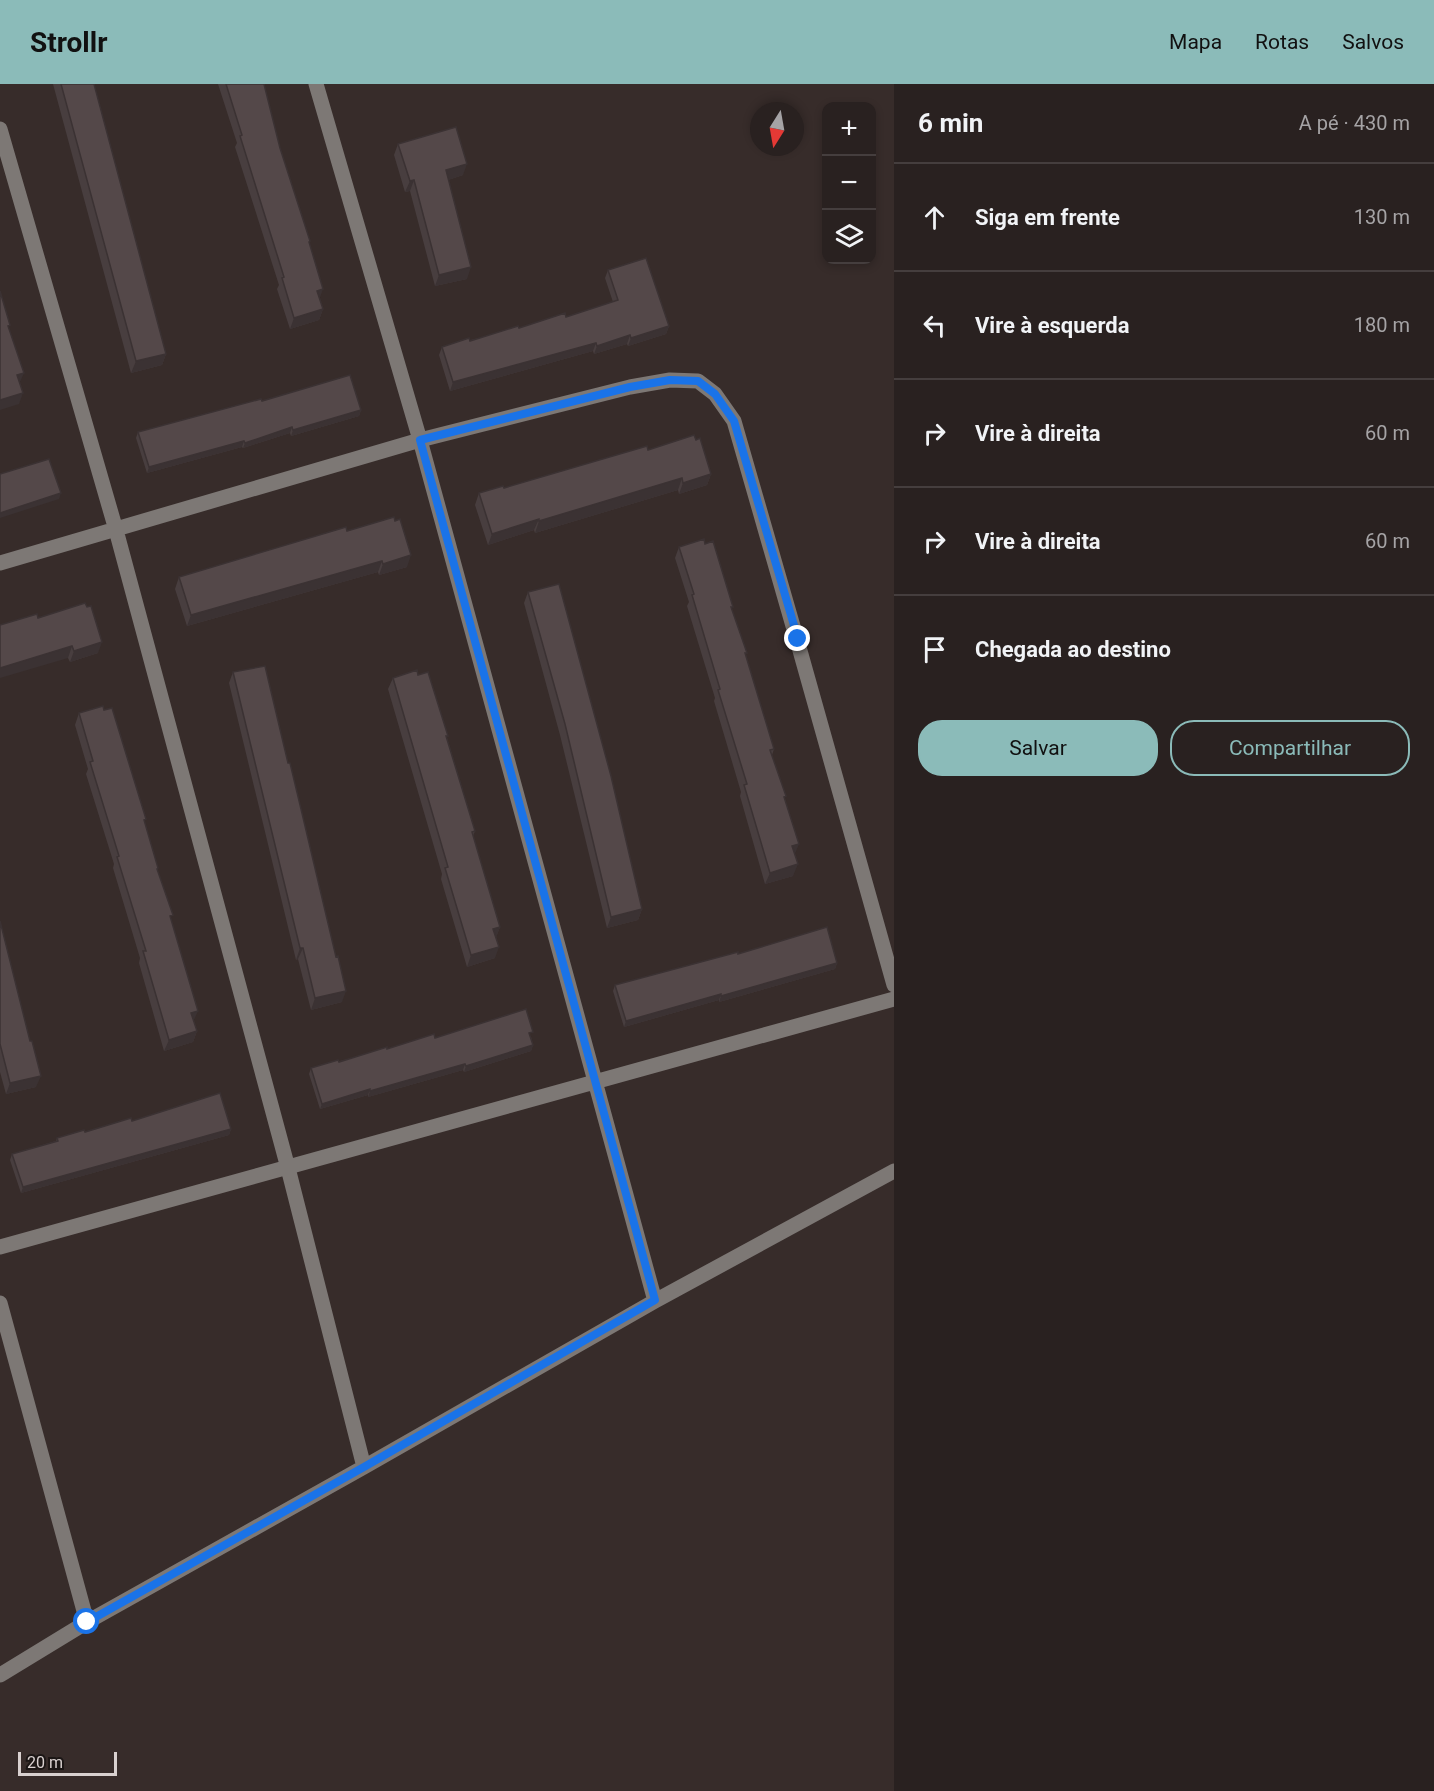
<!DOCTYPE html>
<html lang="pt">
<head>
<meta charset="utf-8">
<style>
	:root { --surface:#292120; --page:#352e2d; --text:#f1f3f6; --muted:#a5a3a5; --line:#453e3e; --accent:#8bbbb9 }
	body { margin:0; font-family:Roboto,sans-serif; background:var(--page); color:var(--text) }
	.controls { position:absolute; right:18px; top:18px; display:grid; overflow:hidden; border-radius:12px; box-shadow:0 3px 9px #0003 }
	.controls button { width:54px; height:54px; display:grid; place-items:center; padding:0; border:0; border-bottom:2px solid var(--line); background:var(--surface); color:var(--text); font:30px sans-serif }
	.compass { position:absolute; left:750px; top:18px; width:54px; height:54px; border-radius:50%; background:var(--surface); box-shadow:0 3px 9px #0003; rotate:191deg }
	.scale { position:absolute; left:18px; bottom:15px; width:99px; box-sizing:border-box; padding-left:6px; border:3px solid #d9d1d0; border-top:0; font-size:16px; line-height:21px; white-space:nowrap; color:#d9d1d0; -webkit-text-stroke:4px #1b1615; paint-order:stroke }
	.stop { position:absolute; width:18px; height:18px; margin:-14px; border:4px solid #1a73e8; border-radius:50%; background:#fff }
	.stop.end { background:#1a73e8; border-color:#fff; box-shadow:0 2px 6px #0008 }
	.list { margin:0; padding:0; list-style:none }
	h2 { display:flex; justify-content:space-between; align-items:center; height:78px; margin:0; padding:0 24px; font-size:26px }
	h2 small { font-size:20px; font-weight:400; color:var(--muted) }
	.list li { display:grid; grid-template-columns:39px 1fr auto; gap:18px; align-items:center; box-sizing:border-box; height:108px; padding:0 24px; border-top:2px solid var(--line) }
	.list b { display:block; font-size:22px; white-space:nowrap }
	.list em { font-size:20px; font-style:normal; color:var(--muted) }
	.actions { display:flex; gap:12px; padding:18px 24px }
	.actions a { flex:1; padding:14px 0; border:2px solid var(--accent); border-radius:24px; text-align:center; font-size:21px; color:var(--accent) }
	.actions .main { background:var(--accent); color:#111 }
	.icon { flex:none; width:33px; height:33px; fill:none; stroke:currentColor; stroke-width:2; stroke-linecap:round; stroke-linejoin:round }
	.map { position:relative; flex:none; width:894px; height:1707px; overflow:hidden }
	header { display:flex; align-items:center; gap:36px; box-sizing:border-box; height:84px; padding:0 30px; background:var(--accent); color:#111 }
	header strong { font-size:28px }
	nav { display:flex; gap:33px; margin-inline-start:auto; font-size:21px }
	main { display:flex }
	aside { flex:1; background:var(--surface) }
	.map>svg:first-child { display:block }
</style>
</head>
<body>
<header>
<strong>Strollr</strong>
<nav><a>Mapa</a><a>Rotas</a><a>Salvos</a></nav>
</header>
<main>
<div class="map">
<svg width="894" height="1707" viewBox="0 0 894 1707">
	<rect width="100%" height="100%" fill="#372c2a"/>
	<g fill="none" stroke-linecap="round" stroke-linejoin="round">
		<path stroke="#7d7875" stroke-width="15" d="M316,0l104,356 235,861
			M0,45l116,401 172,638 76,299
			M0,479l420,-123 210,-53 40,-7 28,1 17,13 19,27 63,219 97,345
			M0,1163l894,-248
			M0,1219l87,319
			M0,1591l87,-53 277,-155 291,-166 239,-130"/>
	</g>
	<path fill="#483e3f" d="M53,0h41l72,270 -4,11 -31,8z
		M218,0h46l16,64 29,96 11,55 3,10 -4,11 -29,9 -13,-40 2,-4 -44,-138 2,-4z
		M398,60l65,31 -15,5 19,99 -32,7 -25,-95 -5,1 -11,-37z
		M608,186l61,56 -3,8 -38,12 -1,-2 -33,10 -1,-3 -143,40 -11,-36 3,-8 124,-30 47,-15 -8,-24z
		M262,317l99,9 -2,6 -68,20 -1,-3 -47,15 -1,-1 -95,26 -11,-35 2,-6z
		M696,356l15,34 -4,11 -28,9 -1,-4 -143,43 -1,-3 -46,15 -13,-40 4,-12 25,-5 144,-38z
		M347,447l60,36 -28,8 -1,-3 -191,54 -12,-37 4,-12z
		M705,460l27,66 42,139 -2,6 13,44 10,56 -2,21 -28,8 -25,-88 1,-4 -27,-91 1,-3 -28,-92 2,-4 -14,-44 4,-11z
		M528,508l114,317 -4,11 -31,8 -47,-193 -36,-132z
		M38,534l60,35 -28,9 -2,-4z
		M233,588l55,91 54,239 -31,8 -13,-51 -2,1 -67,-277z
		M418,591l29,63 28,93 -2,5 27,91 -4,10 -1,21 -28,9 -26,-88 1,-5 -54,-185 5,-11z
		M79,629l65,110 14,45 -1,3 14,49 23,101 3,10 -4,11 -29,9 -25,-88 1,-5 -27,-90 1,-4 -28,-90 2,-5 -13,-44z
		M0,837l36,166 -30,7 -6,-22z
		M738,870l99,9 -2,6 -116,33v-2l-95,27 -11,-36 2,-6z
		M531,953l2,8 -2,6 -67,21 -1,-2 -95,27v-2l-48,14 -11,-35 2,-6 124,-30z
		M132,1037l99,8 -2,6 -208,58 -11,-33 2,-6 44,-13 1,-3z"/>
	<path fill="#3b3233" d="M467,80l-4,11 -21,7 4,-12z
		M414,96l-4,11 -5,1 5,-11z
		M471,183l-4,12 -32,7 4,-11z
		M323,205l-4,11 -2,-9z
		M323,225l-4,11 -29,9 4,-11z
		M669,242l-3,8 -38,12 3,-8z
		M630,251l-3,9 -33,10 3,-8z
		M596,259l-3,8 -143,40 3,-9z
		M166,270l-4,11 -31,8 5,-12z
		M24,289l-5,11 -2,-9z
		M23,309l-4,11 -19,6v-10z
		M361,326l-2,6 -68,20 2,-6z
		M292,343l-2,6 -47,15 2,-5z
		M244,357l-2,6 -95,26 2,-6z
		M711,390l-4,11 -28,9 4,-11z
		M682,394l-4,12 -143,43 4,-12z
		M61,409l-2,6 -59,19v-5z
		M539,435l-5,11 -46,15 4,-11z
		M411,471l-4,12 -28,8 4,-11z
		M382,477l-4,11 -191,54 4,-11z
		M102,558l-4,11 -28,9 4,-11z
		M72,562l-4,12 -68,20v-10z
		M799,760l-5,12 -2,-10z
		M798,780l-5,12 -28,8 5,-11z
		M642,825l-4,11 -31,8 4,-11z
		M500,843l-4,11 -3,-9z
		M499,863l-4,11 -28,9 4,-12z
		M300,864h3l-5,11 -2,1z
		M837,879l-2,6 -116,33 2,-6z
		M346,907l-4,11 -31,8 4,-12z
		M721,910l-2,6 -95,27 2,-6z
		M198,927l-5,11 -2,-9z
		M197,947l-4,11 -29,9 5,-11z
		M533,961l-2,6 -67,21 2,-6z
		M465,980l-2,6 -95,27 2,-6z
		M41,992l-5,11 -30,7 4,-11z
		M370,1005l-2,6 -48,14 2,-5z
		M231,1045l-2,6 -208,58 2,-6z"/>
	<path fill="#544849" stroke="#3b3233" stroke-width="1.5" d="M61,0h33l72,270 -30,7z
		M226,0h38l16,64 30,93 -1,1 14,47 -6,2 6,18 -29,9 -12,-40 2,-1 -44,-141 2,-1z
		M456,43l11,37 -21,6 25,97 -32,8 -25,-95 -4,1 -12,-37z
		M646,174l23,68 -38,12 -1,-3 -33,11 -1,-3 -143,39 -11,-35 27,-9 1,3 48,-15 1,2 46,-15 1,4 52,-17 -10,-30z
		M0,207l10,34 -2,1 16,47 -7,2 6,18 -23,7z
		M350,291l11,35 -68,20 -1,-3 -47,16 -1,-2 -95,26 -11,-35 123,-33 1,2z
		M694,351l2,5 4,-2 11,36 -28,9 -1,-5 -143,43v-2l-47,15 -13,-41 24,-7 1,2 143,-42 1,4z
		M49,375l12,34 -61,20v-39z
		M394,433l1,4 5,-2 11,36 -28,9 -1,-3 -191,54 -12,-38 167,-50 1,4z
		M704,455l1,5 8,-3 20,66h-2l16,46h-2l29,96 -4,1 16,46 -2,1 15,47 -7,2 6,18 -28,9 -26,-88 3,-1 -29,-94 2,-1 -28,-94 2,-1 -15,-47z
		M559,500l52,192 31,133 -31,8 -46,-193 -37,-132z
		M85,519l2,4 4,-1 11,36 -28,9 -2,-5 -72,22v-43l37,-11 1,4z
		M265,582l23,97h2l11,46 35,148 2,-1 8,35 -31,7 -12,-50h-3l-67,-276z
		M417,586l1,5 10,-3 20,64h-2l29,95 -3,1 28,95 -7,2 6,18 -28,8 -26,-87 3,-1 -55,-189z
		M103,622l1,4 8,-2 34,111 -2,1 14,48 -1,1 16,46 -3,1 28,95 -7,2 6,18 -28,9 -26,-89h3l-29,-94 2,-1 -29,-94 3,-1 -14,-48z
		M0,837l30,120h2l9,35 -31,7 -10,-39z
		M827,843l10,36 -116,33v-2l-95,27 -11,-36 123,-33v2z
		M526,925l7,23 -4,1 4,12 -67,21 -1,-2 -95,27v-2l-48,15 -11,-36 27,-8 1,2 48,-15v2l47,-15 1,4z
		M220,1009l11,36 -208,58 -11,-33 46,-13 -1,-3 27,-8 1,2 46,-14 1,3z"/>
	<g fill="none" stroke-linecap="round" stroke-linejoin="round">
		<path stroke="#1a73e8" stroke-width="8" d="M87,1538l277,-155 291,-167 -235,-860 210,-53 40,-7 28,1 17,13 19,27 64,218"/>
	</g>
</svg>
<div class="controls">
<button>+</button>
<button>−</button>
<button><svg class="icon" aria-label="layers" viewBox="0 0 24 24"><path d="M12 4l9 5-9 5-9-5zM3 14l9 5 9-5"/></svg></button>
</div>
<svg class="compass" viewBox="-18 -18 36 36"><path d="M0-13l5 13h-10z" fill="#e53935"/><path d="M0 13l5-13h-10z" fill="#a5a3a5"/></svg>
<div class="scale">20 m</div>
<div class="stop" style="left:87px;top:1538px"></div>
<div class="stop end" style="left:798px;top:555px"></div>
</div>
<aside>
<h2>6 min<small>A pé · 430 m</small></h2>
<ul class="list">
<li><svg class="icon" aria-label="ahead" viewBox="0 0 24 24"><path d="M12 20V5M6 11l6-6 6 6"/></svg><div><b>Siga em frente</b></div><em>130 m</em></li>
<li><svg class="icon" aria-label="left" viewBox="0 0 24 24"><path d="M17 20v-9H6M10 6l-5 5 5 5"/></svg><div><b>Vire à esquerda</b></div><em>180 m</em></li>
<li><svg class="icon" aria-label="right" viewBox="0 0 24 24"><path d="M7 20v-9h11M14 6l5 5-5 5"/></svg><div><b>Vire à direita</b></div><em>60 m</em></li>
<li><svg class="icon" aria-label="right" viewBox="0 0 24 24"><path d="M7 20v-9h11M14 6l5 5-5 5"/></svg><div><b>Vire à direita</b></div><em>60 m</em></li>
<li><svg class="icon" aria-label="arrive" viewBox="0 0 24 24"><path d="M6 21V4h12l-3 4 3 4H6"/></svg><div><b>Chegada ao destino</b></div></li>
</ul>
<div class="actions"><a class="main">Salvar</a><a>Compartilhar</a></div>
</aside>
</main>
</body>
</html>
